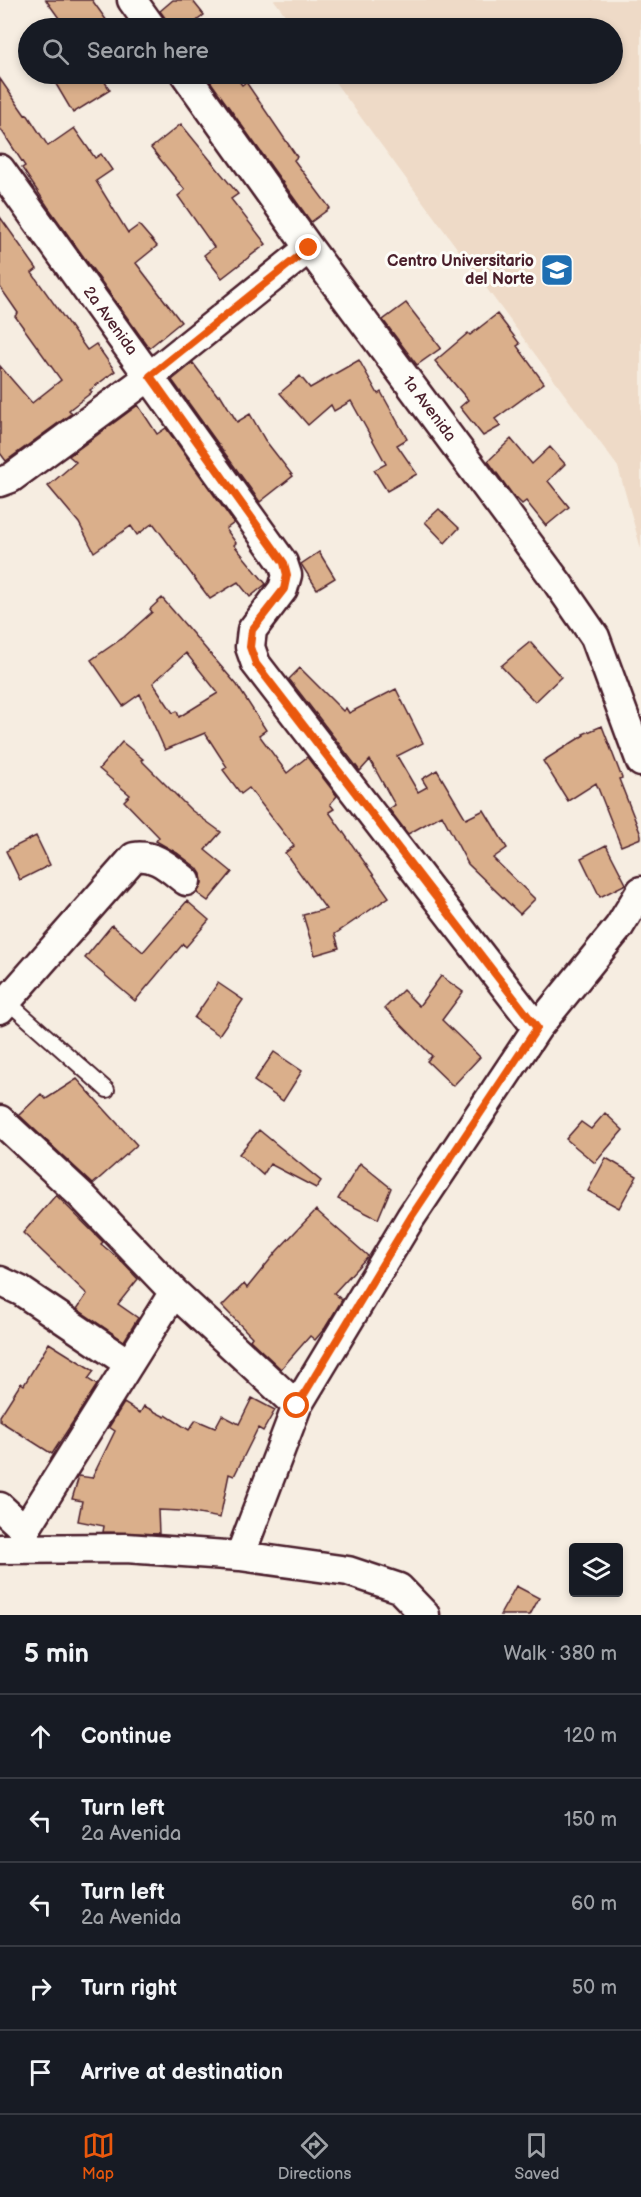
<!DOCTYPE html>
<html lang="en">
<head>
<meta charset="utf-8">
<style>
	:root { --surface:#171b24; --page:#20242c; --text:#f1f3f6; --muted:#9ea1a6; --line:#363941; --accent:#ea580c }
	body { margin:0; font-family:"Balsamiq Sans",sans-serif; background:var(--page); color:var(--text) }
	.controls { position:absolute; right:18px; bottom:18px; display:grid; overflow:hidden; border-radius:6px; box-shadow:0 3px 9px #0003 }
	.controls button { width:54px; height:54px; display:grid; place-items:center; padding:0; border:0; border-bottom:2px solid var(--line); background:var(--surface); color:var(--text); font:30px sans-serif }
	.stop { position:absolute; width:18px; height:18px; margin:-14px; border:4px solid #ea580c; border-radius:50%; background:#fff }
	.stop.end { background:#ea580c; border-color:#fff; box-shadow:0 2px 6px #0008 }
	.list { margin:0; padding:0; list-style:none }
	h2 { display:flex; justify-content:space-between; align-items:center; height:78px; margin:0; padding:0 24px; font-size:26px }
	h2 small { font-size:20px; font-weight:400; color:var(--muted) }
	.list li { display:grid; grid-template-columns:39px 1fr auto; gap:18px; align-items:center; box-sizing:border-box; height:84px; padding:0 24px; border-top:2px solid var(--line) }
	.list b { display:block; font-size:22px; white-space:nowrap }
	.list p { margin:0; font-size:20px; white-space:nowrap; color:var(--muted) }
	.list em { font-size:20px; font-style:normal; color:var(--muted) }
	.icon { flex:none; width:33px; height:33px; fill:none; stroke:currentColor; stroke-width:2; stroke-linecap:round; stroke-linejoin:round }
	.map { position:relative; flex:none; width:641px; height:1615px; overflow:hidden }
	.search { position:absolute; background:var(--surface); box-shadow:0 3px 9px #0003; left:18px; right:18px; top:18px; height:66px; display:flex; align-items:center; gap:15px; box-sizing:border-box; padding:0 21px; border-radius:33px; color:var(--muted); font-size:22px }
	.sheet { height:498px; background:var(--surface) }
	nav { display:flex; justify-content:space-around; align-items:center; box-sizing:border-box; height:84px; border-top:2px solid var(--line); background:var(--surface); font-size:16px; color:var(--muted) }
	nav a { display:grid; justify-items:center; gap:3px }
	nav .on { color:var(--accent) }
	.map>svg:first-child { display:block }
</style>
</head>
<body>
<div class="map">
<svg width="641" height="1615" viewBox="0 0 641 1615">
	<rect width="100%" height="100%" fill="#f6ede1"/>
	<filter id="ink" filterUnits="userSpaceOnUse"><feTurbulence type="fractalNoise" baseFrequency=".0167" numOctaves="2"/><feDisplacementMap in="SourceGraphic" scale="12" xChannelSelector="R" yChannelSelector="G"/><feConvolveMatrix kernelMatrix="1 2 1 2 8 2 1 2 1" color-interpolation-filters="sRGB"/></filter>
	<g filter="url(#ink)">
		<path fill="#eedac7" d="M274,0h367v549l-23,-82 -289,-393h283v-46h-317z"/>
		<path fill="#daaf8b" stroke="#4a1f2b" stroke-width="1.5" fill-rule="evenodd" d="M46,0h46l20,28h-46z
			M173,0h19l12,15 -16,13h-20l-2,-9 -6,-8z
			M50,74h50l10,16 -37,23z
			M205,74h28l9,11 4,-3 51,75 -3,3 36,48 -19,14z
			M0,79l25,36 2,-1 21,32 26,-18 21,30 6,-4 11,16 -16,11 32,52 11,-8 18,21 -21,17 45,59 -32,26 -101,-141 -26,-39 3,-2 -25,-38z
			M181,124l57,70 -7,5 35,45 -44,34 -18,-23 10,-8 -36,-51 7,-6 -34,-42z
			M0,217l37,52 -5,4 55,77 9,-6 19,27 -25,19 2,2 -23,18 3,3 -66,48 -6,-8v-87l32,37 29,-23 -46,-64 3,-3 -18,-26z
			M406,303l35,45 -24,17 -34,-45z
			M497,314l23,30 -3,2 27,37 -49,36 6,7 -18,10 -23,-29 8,-7 -33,-39 33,-28 2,2z
			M359,360l19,34 3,-2 26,47 -10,6 20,29 -30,17 -13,-21 12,-6 -35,-63 -17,10 -3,-6 -23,20 -28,-32 20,-17 10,12z
			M193,363l25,33 2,-2 17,28 13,-8 15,26 28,36 -33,26 -88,-122z
			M138,405l19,29 9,-6 68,95 -8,6 10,14 -2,2 32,39 -16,13 -12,-15 -28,17 -57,-76 -16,12 -6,-9 -37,26 -15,-29 -31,-37 28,-24 -7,-6z
			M511,439l21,25 18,-17 15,17 -17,17 21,26 -23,19 -20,-25 -4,3 -10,-10 -24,-33z
			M439,509l20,19 -14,15 -20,-21z
			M319,552l16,26 -18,11 -16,-25z
			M162,598l75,87 29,45 -7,5 28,38 20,-16 30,39 -7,8 4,5 -5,3 60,85 -54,37 4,14 -24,7 -12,-40 23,-6 -41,-56 9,-7 -45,-58 -8,6 -18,-24 4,-3 -22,-34 -40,17 -25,-56 -17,12 -32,-46 33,-23 28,-25 -2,-3zM186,653l32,40 -39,24 -2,-6 -4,2 -20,-30z
			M530,642l31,35 -26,25 -34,-36z
			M300,668l43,43 3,-3 3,5 47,-24 27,54 -26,13 21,36 9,-5 -5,-8 15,-9 29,49 18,-9 23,38 -14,10 42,41 -15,15 -52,-50 -26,-49 -34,19 -19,-25 6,-4 -25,-45 -10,11 -71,-92z
			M602,726l20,52 -3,1 22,56v3l-20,8 -25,-63 -28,18 -25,-40 41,-26 -1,-1z
			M122,742l21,17 -2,1 50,50 30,22 -16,18 27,22 -24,29 -11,-8 5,-10 -1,-9 -4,-6 -20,-15 -21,-12 3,-4 -35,-36 6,-6 -31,-26z
			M36,836l14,29 -30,15 -14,-29z
			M606,845l20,39 -26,13 -19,-39z
			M187,901l22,19 -23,27 -3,-3 -48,57 -50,-43 27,-33 31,27z
			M441,976l22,16 -21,28 38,37 -27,29 -26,-25 5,-5 -47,-48 18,-18 16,16z
			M218,983l25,17 -24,35 -25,-17z
			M274,1052l28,19 -19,30 -29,-20z
			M77,1079l60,66 -44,39 -74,-69 22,-21 5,5z
			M605,1113l18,17 -28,33 -29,-24 15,-17 10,7z
			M259,1130l62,51 -5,7 -46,-24 -7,11 -24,-21z
			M606,1158l31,18 -18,32 -31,-17z
			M360,1163l31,25 -13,31 -40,-20z
			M56,1195l47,47 -2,2 18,15 19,20 -20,25 20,14 -14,23 -47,-32 10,-15 -64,-61z
			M316,1210l52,46 -34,37 8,7 -17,28 -10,12 -5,-4 -29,33 -31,-29 2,-3 -30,-31 22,-22 3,4 30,-37z
			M49,1343l45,28 -6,8 9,6 -45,69 -52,-33v-5l21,-33 3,2z
			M252,1398l23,12 -12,21 -5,-3 -24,48 -5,-2 -9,44 -38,-7 -24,-1 1,24 -56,-2 1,-6 -26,-5 4,-20 -10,-2 7,-23 13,2 23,-47 -6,-4 15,-24 16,10 4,-7 21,11 1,-2 23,15 7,-10 19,8 7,-13 17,9z
			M516,1586l23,12 -9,17h-30z"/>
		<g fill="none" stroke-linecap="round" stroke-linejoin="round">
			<g stroke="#4a1f2b" stroke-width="18">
				<path id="lane" d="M7,1001l100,89"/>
			</g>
			<g stroke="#4a1f2b" stroke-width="33">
				<path id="street" d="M132,0l20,28
					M185,74l124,174 248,334 38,55 46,125
					M0,169l283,394 4,12 -4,14 -31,41 -2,17 6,17 281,364
					M0,482l11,-4 139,-102 159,-128
					M0,1009l134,-152c22,-3 35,11 52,24
					M0,1120l82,76 92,96 123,114
					M0,1281l21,10 107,72
					M0,1507l25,23
					M26,1547l-1,-17 149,-238
					M0,1549l126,-1 114,8 108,15 51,17 26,27
					M240,1556l57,-150 114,-189 126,-189 82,-101 22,-36"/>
			</g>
			<use href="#lane" stroke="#fdfcf7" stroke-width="14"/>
			<use href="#street" stroke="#fdfcf7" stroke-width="28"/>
		</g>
	</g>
	<g fill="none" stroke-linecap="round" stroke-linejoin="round" filter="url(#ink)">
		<path stroke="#ea580c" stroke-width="8" d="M297,1406l114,-189 126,-189 -281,-364 -6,-17 2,-17 32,-41 3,-14 -3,-12 -134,-187 159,-128"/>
	</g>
	<defs>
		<g id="university-square" transform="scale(1.725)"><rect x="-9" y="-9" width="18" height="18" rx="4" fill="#1f6fb2" stroke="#fdfcf7"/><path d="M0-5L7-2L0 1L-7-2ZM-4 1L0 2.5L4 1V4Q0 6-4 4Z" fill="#fff"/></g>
	</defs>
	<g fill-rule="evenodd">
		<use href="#university-square" x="557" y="270"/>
	</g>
	<g text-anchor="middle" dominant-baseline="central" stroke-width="6" stroke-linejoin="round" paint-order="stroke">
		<g font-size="16" font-weight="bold" fill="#4a1f2b" stroke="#fdfcf7" text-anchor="end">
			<text x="534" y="261">Centro Universitario<tspan x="534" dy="18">del Norte</tspan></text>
		</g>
		<g font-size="16" fill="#4a1f2b" stroke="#fdfcf7">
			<text transform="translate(110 321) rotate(54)">2a Avenida</text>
			<text transform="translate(429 409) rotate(53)">1a Avenida</text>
		</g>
	</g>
</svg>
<div class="controls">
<button><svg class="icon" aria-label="layers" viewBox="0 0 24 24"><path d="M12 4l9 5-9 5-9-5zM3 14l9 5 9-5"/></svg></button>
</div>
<div class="stop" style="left:297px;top:1406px"></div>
<div class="stop end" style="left:309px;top:248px"></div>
<div class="search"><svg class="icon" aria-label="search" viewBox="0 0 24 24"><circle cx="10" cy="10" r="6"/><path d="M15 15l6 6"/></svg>Search here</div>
</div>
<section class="sheet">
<h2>5 min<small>Walk · 380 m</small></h2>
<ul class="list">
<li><svg class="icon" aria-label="ahead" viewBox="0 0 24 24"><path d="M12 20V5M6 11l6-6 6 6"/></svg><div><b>Continue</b></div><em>120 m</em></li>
<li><svg class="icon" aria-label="left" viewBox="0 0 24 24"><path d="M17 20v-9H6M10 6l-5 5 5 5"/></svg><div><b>Turn left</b><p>2a Avenida</p></div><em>150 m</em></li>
<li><svg class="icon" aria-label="left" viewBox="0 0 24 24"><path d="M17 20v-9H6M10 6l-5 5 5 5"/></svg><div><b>Turn left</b><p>2a Avenida</p></div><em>60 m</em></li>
<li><svg class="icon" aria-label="right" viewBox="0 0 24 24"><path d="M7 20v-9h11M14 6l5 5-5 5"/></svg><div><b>Turn right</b></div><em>50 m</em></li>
<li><svg class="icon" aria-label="arrive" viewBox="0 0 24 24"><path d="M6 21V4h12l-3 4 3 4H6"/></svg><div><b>Arrive at destination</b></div></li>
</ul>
</section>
<nav>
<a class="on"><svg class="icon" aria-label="map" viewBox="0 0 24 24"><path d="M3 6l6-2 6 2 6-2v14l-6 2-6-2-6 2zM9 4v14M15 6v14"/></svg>Map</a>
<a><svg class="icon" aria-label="directions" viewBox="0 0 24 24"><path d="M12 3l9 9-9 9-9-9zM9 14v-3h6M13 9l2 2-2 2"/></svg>Directions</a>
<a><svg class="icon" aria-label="saved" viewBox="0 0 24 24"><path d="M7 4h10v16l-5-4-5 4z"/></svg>Saved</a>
</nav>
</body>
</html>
